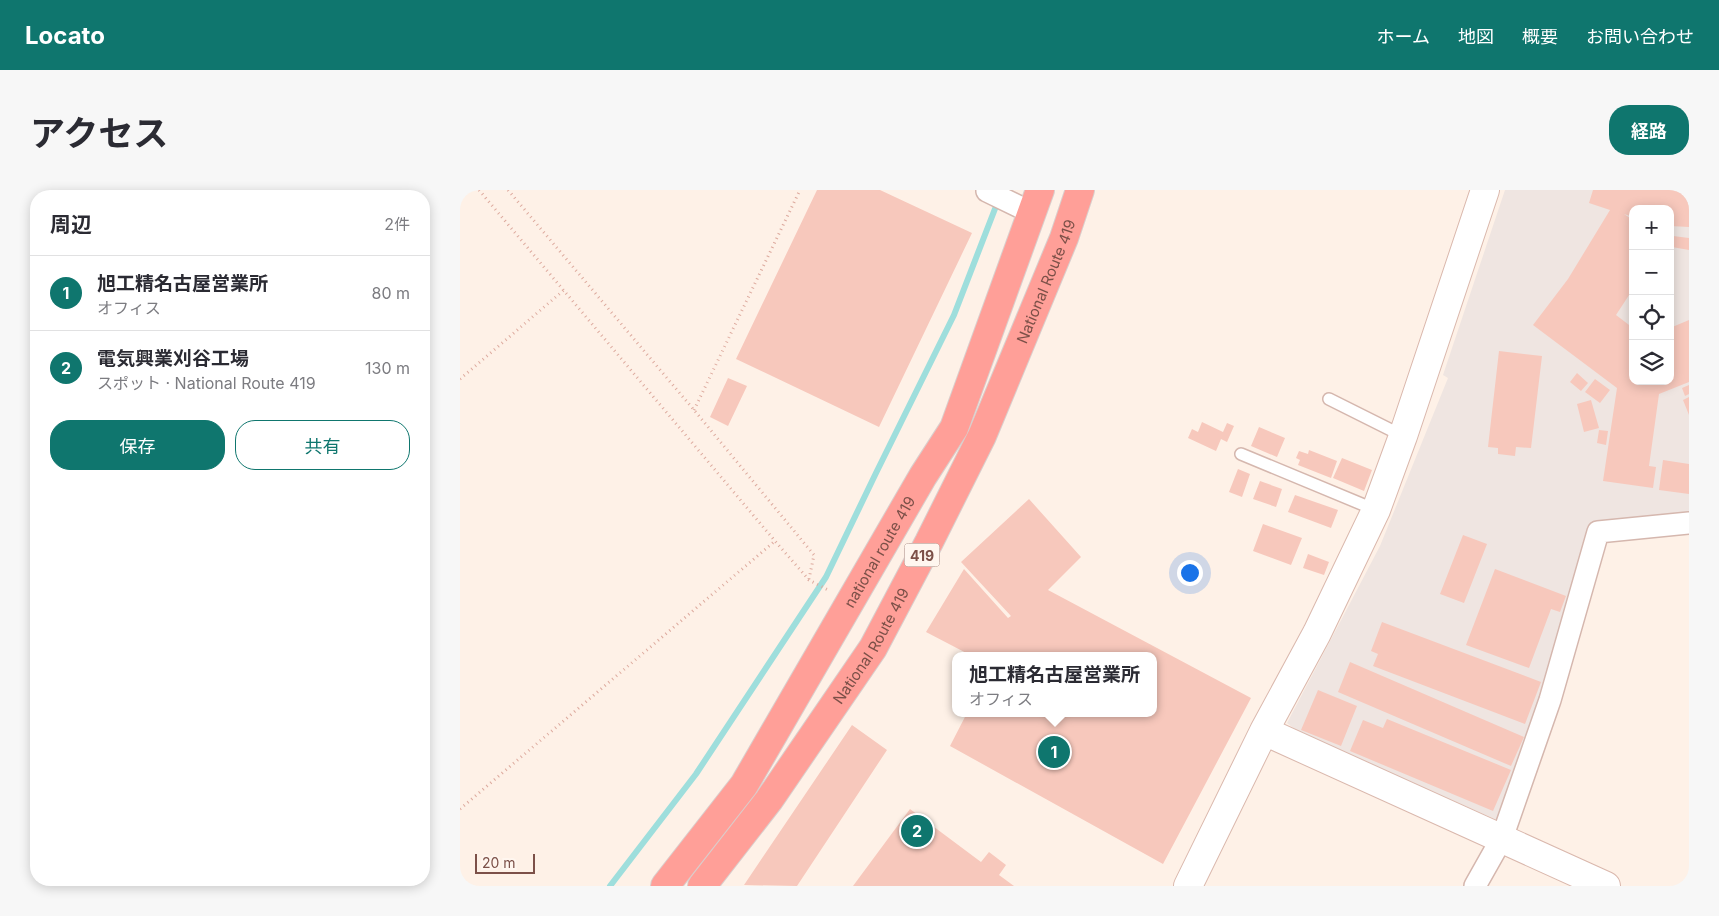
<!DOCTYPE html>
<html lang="ja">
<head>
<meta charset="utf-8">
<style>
	:root { --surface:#fff; --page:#f7f7f7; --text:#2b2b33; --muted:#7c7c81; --line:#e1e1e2; --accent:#0f766e }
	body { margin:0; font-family:Inter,"Noto Sans JP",sans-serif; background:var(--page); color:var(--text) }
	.controls { position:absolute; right:15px; top:15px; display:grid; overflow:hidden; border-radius:10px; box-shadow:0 2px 12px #0003 }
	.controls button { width:45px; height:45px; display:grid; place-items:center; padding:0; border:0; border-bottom:1px solid var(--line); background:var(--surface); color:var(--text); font:25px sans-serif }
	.scale { position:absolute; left:15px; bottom:12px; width:60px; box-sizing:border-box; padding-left:5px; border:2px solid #7c5048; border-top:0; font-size:14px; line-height:18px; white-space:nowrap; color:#7c5048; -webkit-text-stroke:4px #fff6ef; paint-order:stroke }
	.you { position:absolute; left:729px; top:382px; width:18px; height:18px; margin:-12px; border:4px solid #fff; border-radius:50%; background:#1a73e8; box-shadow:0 0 0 8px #1a73e833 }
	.badge { display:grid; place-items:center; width:32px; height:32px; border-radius:50%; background:var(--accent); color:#fff; font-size:16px; font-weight:700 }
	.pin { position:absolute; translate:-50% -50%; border:2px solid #fff; box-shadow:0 1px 5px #0006 }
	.popup { position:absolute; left:492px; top:462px; width:205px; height:65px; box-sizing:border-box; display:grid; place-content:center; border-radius:10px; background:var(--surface); filter:drop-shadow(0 1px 4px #0005); font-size:16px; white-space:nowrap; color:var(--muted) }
	.popup b { font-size:19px; color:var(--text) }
	.popup::after { content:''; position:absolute; left:50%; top:100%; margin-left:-10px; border:10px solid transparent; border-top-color:var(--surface) }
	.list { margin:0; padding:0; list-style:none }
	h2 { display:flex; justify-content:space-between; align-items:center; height:65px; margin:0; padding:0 20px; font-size:21px }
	h2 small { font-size:16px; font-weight:400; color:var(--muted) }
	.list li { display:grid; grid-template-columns:32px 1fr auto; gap:15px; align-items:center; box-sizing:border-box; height:75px; padding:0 20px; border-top:1px solid var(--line) }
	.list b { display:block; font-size:19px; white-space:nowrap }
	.list p { margin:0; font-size:16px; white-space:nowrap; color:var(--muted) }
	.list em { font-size:16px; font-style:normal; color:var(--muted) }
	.actions { display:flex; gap:10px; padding:15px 20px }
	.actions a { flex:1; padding:11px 0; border:1px solid var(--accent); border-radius:20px; text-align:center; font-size:18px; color:var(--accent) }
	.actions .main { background:var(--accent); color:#fff }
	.icon { flex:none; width:28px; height:28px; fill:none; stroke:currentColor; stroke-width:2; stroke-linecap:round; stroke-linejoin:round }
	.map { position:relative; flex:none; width:1229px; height:696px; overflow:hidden; border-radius:20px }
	header { display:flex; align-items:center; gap:30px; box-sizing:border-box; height:70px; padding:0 25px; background:var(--accent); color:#fff }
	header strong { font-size:24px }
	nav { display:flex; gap:28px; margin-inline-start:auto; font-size:18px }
	.intro { display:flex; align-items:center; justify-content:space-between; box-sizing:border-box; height:120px; padding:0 30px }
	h1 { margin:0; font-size:35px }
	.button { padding:12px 22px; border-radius:20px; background:var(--accent); color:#fff; font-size:18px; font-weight:700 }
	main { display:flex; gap:30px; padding:0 30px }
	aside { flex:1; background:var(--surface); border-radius:20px; box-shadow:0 2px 12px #0003 }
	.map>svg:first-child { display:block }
</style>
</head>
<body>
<header>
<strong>Locato</strong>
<nav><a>ホーム</a><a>地図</a><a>概要</a><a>お問い合わせ</a></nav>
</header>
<div class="intro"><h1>アクセス</h1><a class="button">経路</a></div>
<main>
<aside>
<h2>周辺<small>2件</small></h2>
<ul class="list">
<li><span class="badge">1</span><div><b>旭工精名古屋営業所</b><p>オフィス</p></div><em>80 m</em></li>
<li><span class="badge">2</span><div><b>電気興業刈谷工場</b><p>スポット · National Route 419</p></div><em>130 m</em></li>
</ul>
<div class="actions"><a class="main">保存</a><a>共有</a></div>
</aside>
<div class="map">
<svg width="1229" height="696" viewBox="0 0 1229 696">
	<rect width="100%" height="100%" fill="#fef1e7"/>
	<path fill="#efe5e1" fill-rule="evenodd" d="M1045,0h184v323l-97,10 -39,140 -56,157 -197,-87 -13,-10 93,-177 68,-168 -5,-3zM1173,19h37v172h-37z"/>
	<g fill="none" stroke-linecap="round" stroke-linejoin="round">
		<path stroke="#9ededc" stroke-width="6" d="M150,696l86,-112 130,-197 50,-104 78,-158 44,-114"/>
	</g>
	<path fill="#f7c8bc" d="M357,0h63l92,43 -93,194 -143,-68z
		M1133,0h96v37l-19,-1v-17h-37v8l-9,-3 9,6v69l-17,26 17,13v53h37v-53l19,-8v62l-30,12 -10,72 7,1 -3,21 -50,-7 14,-93 -84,-63 35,-46 42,-69 -21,-7z
		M1213,46l16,2v12l-17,-3z
		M1039,161l43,5 -11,92 -15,-1 -1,9 -17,-2v-6l-10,-1z
		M1117,183l11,10 -7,8 -11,-9z
		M268,188l19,8 -19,40 -18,-9z
		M1135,189l15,11 -10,13 -15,-11z
		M1229,195v9l-4,2 -3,-8z
		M1229,207v18l-6,-15z
		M1131,210l8,28 -15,4 -7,-28z
		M742,232l21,10 4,-9 7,3 -7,16 -6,-3 -5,12 -28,-13 4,-9 6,3z
		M799,237l26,11 -8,19 -26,-11z
		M1139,240l9,1 -2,14 -9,-2z
		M849,260l28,11 -6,17 -33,-13 2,-5 -4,-2 3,-7 9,3z
		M882,268l30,12 -8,21 -31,-13z
		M1203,270l26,4v30l-30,-4z
		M778,279l12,5 -8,23 -13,-5z
		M800,291l22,8 -6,18 -23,-8z
		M835,305l43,15 -7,18 -43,-16z
		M569,309l52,58 -33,33 203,108 -88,166 -213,-118 17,-33h186v-57h-181l-46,-24 38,-63 44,49 3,-2 -50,-54z
		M803,334l39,14 -11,27 -38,-14z
		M1003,345l24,9 -23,59 -24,-9z
		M848,364l21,8 -5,13 -21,-7z
		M1035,379l71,27 -6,16 -9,-3 -22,59 -63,-23z
		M922,432l159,60 -16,42 -152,-58 5,-12 -7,-3z
		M890,472l174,75 -13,29 -173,-74z
		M858,500l39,16 -16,40 -40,-16z
		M927,529l124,51 -18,41 -143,-60 13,-31 20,8z
		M392,535l35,25 -90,136 -53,-1z
		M450,619l71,53 8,-10 17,13 -7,10 15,11h-161z"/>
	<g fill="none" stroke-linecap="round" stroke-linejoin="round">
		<g stroke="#d5b7ae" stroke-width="14">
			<path id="lane" d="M869,209l74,37
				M781,264l135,56"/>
		</g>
		<g stroke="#d5b7ae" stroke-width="24">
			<path id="street" d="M527,1l45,22
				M1015,696l27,-48 48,-138 48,-168 91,-9"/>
		</g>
		<g stroke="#dab8ad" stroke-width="30">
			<path id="secondary" d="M804,541l342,155
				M728,696l76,-155 53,-98 59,-123 27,-74 82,-246"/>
		</g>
		<g stroke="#dacecc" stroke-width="30">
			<g id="highway">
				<path id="s1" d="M205,696l79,-101 179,-309 31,-48 86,-238"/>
				<path id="s2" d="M242,696l67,-86 104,-152 56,-106 53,-106 82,-198 16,-48"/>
			</g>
		</g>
		<path stroke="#ddaa9e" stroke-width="3" stroke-dasharray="1 4" stroke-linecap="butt" d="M19,0l296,351 34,39 21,11
			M48,0l186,220 120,145 -5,24
			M0,189l104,-89
			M234,220l106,-220
			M0,619l315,-268"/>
		<use href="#lane" stroke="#fff" stroke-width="11"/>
		<use href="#street" stroke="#fff" stroke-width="21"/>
		<use href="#secondary" stroke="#fff" stroke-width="28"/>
		<use href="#highway" stroke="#ff9f98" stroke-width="28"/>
	</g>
	<g text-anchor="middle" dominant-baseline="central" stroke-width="4" stroke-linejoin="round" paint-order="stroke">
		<rect fill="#fff6ef" stroke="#a3827a" stroke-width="1" x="444.5" y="353.5" width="35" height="23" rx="4"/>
		<g font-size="14" font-weight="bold" fill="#7c5048">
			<text x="462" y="365">419</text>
		</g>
		<g font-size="15" fill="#7c5048" stroke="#fff6ef">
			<text stroke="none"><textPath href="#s2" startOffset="699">National Route 419</textPath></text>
			<text stroke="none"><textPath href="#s1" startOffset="398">national route 419</textPath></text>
			<text stroke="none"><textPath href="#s2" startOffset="294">National Route 419</textPath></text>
		</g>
	</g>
</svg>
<div class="controls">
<button>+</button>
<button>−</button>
<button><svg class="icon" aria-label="locate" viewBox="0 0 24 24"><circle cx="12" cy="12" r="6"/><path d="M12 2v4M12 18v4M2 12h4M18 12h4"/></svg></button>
<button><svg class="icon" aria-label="layers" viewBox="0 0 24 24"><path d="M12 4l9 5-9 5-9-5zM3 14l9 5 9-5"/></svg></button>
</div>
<div class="scale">20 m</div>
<div class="you"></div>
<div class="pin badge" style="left:594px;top:562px">1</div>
<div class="popup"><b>旭工精名古屋営業所</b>オフィス</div>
<div class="pin badge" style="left:457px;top:641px">2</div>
</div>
</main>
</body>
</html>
